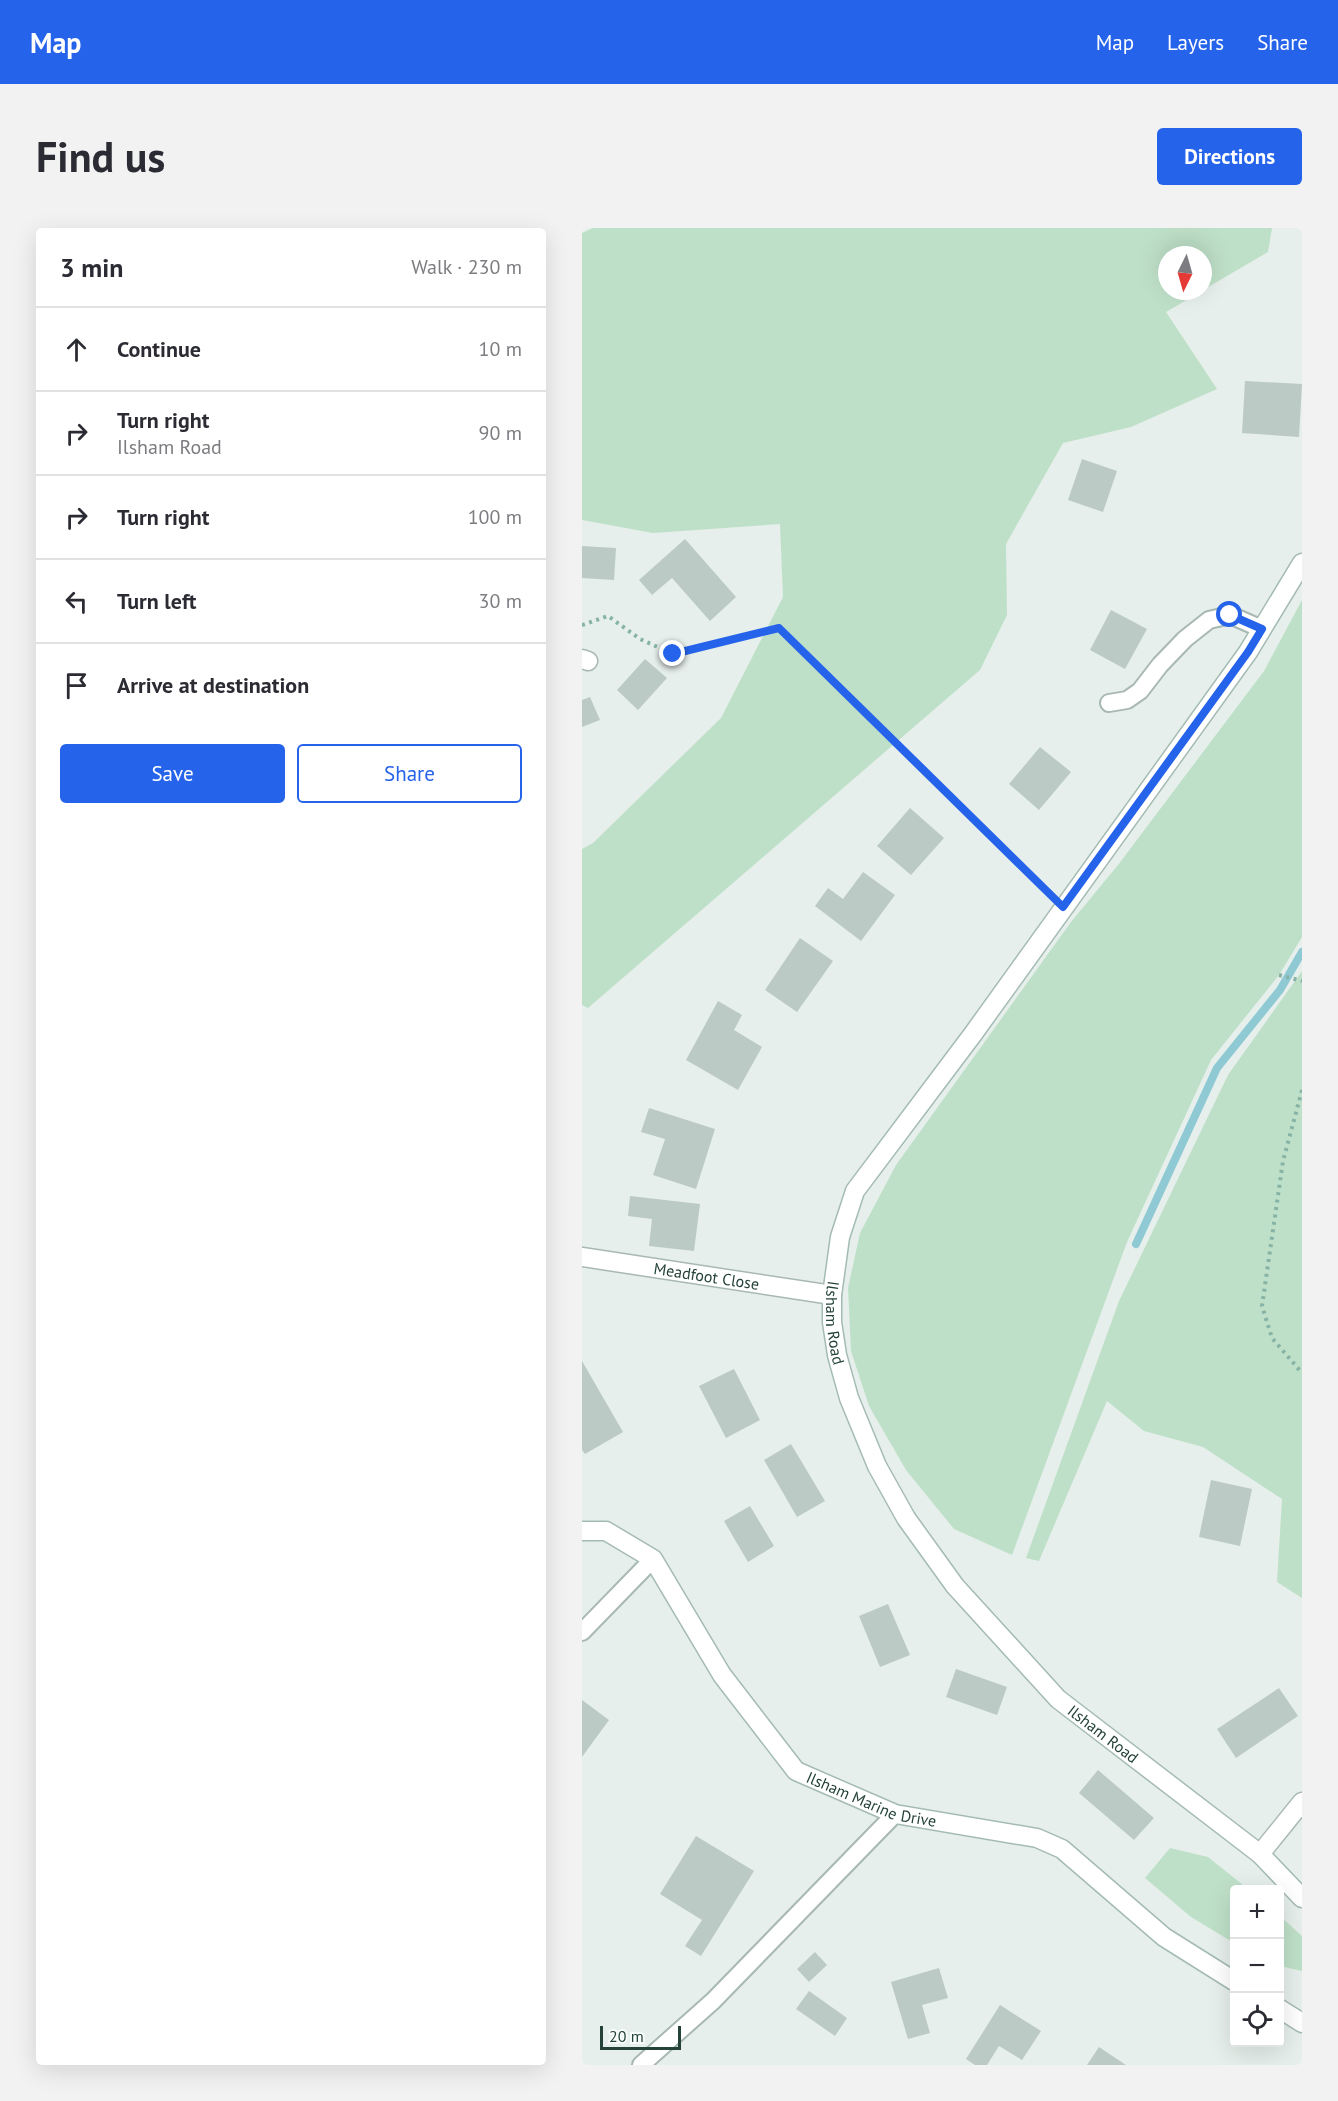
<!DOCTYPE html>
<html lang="en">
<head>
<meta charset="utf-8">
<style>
	:root { --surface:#fff; --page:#f2f2f3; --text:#2b2b33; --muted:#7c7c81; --line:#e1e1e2; --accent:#2563eb }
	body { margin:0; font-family:"PT Sans",sans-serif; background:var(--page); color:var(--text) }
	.controls { position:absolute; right:18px; bottom:18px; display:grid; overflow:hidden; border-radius:6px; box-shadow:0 6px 24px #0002 }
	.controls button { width:54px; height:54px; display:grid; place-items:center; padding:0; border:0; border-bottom:2px solid var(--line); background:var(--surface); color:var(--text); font:30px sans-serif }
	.compass { position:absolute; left:576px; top:18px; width:54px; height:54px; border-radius:50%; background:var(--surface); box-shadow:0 6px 24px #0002; rotate:185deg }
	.scale { position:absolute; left:18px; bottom:15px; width:81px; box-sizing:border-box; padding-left:6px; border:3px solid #24423a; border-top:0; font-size:16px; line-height:21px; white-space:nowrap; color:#24423a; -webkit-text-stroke:4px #f7fbf9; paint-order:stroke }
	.stop { position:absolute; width:18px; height:18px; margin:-14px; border:4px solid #2563eb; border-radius:50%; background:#fff }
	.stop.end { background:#2563eb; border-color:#fff; box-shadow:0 2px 6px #0008 }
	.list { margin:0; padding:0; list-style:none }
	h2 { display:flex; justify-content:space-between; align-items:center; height:78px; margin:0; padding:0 24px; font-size:26px }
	h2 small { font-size:20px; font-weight:400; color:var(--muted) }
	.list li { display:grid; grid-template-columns:39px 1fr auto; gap:18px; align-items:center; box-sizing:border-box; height:84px; padding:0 24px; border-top:2px solid var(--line) }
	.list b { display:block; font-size:22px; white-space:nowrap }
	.list p { margin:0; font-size:20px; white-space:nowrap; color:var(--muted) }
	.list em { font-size:20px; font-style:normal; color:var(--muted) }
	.actions { display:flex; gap:12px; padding:18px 24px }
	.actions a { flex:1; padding:14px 0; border:2px solid var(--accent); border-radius:6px; text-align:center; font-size:21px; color:var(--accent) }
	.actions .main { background:var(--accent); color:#fff }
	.icon { flex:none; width:33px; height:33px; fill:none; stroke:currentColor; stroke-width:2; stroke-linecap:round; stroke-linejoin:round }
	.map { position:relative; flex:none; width:720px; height:1837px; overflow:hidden; border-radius:6px }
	header { display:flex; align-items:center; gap:36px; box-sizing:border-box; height:84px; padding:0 30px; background:var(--accent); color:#fff }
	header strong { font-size:28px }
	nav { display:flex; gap:33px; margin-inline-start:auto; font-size:21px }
	.intro { display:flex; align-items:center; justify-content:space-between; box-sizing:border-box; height:144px; padding:0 36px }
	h1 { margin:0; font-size:42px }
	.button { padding:15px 27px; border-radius:6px; background:var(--accent); color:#fff; font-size:21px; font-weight:700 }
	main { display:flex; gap:36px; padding:0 36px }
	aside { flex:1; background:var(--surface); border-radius:6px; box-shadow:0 6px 24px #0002 }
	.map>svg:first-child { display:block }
</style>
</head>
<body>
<header>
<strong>Map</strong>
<nav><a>Map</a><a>Layers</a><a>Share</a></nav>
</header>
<div class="intro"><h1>Find us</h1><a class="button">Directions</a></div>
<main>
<aside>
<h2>3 min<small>Walk · 230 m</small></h2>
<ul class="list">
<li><svg class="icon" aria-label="ahead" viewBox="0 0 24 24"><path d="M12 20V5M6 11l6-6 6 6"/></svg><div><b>Continue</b></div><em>10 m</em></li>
<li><svg class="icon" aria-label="right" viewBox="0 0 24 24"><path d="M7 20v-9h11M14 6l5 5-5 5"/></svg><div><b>Turn right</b><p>Ilsham Road</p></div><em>90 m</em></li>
<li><svg class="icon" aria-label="right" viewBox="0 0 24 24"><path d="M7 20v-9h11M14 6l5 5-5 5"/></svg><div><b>Turn right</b></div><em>100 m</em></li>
<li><svg class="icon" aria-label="left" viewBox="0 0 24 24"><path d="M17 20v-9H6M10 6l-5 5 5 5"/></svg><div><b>Turn left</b></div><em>30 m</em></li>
<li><svg class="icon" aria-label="arrive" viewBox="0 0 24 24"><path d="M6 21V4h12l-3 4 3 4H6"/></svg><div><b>Arrive at destination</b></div></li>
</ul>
<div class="actions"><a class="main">Save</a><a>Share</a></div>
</aside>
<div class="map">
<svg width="720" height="1837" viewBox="0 0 720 1837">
	<rect width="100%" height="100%" fill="#e6efeb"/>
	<path fill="#bfe0c8" d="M11,0h679l-4,24 -65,38v-35h-36v36h35l-36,21 51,77 -86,38 -68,16 -57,101 1,71 -27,55 -392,338 -6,-3v-156l11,-6 128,-125 62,-121 -3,-73 -127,9 -71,-13v-287z
		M720,372v337l-23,38 -68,85 -84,182 -115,313 -58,-26 -48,-59 -37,-64 -18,-55 -3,-63 12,-55 36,-68 175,-243 47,-57 146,-194z
		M720,743v627l-25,-16 5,-83 -79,-52 -59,-16 -37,-30 -68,160 -13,-3 93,-257 109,-226z
		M588,1620l38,9 40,32 -14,1v53l-43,-26 -46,-39z
		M698,1688l22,20v35l-22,-5z"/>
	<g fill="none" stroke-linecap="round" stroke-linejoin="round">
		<path stroke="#8ec9d4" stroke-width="8" d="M554,1016l81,-176 63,-78 22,-38"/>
	</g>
	<path fill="#bbcac4" d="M663,153l57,3 -3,53 -57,-4z
		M500,231l35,12 -14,41 -35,-12z
		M103,311l51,58 -26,24 -38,-43 -20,17 -13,-15z
		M0,318l34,2 -2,32 -32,-2z
		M529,382l36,19 -22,40 -35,-19z
		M63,431l22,19 -29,32 -21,-20z
		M8,469l10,23 -18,7v-27z
		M458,519l31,25 -32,38 -30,-26z
		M328,580l34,30 -33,37 -34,-29z
		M281,644l32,23 -34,46 -46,-35 13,-18 15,11z
		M218,710l33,23 -36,51 -32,-22z
		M136,773l24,14 -8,15 28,17 -24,43 -52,-30z
		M67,880l66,21 -19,60 -43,-14 12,-36 -24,-7z
		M48,968l70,8 -6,47 -45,-5 3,-27 -24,-3z
		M0,1133l41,71 -38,22 -3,-4z
		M152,1141l26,51 -34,18 -27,-52z
		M209,1216l34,57 -28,16 -33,-57z
		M629,1252l41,9 -12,57 -41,-9z
		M168,1278l24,40 -26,16 -24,-41z
		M306,1376l22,51 -30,12 -21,-51z
		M374,1441l51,18 -10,28 -51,-18z
		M697,1460l19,28 -62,42 -19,-29z
		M0,1472l27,20 -27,37z
		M516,1542l56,48 -20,22 -55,-47z
		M114,1608l58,35 -53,85 -16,-10 17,-26 -42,-26z
		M233,1724l12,13 -18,17 -12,-13z
		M357,1740l9,30 -26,7 8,28 -22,6 -17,-57z
		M227,1763l38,27 -12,18 -39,-27z
		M418,1777l41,26 -19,29 -23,-14 -12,19h-12l-9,-6z
		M517,1819l27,18h-39z"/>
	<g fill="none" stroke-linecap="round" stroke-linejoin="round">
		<g stroke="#a8b8b2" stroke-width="20">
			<path id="lane" d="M527,475l18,-3 13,-9 20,-26 25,-26 24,-19 21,-5 32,14
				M0,1404l71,-73
				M59,1837l72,-64 182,-187"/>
		</g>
		<g stroke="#a8b8b2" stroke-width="21">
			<g id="street">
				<path d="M0,431l6,2"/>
				<path id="s1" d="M0,1029l250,38"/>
				<path d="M678,1626l42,-52"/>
			</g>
		</g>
		<g stroke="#a4bbb3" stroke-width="21">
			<g id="secondary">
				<path id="s2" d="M720,335l-54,89 -275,382 -118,157 -15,46 -8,58v27l5,33 12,43 28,68 29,52 49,68 103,113 202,155 42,44"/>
				<path id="s3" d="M0,1303h24l47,28 69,116 74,96 99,43 142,24 25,11 102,88 70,44"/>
				<path d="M698,1781l22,14"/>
			</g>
		</g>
		<path stroke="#86b3a5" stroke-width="4" stroke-dasharray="3 4.5" stroke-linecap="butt" d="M0,397l26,-9 32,23 33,15 106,-26 269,264
			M697,747l23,6
			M720,862l-19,71 -21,145 10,32 30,35"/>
		<use href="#lane" stroke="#fff" stroke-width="16"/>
		<use href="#street" stroke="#fff" stroke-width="18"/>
		<use href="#secondary" stroke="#fff" stroke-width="18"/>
	</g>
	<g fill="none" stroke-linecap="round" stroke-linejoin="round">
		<path stroke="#2563eb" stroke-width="8" d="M91,426l106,-26 284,279 185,-255 14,-23 -32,-14"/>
	</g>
	<g text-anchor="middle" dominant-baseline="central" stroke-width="4.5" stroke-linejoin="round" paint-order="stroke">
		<g font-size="16" fill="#24423a" stroke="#f7fbf9">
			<text stroke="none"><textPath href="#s1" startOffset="126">Meadfoot Close</textPath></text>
			<text stroke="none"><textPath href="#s2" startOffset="906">Ilsham Road</textPath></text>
			<text stroke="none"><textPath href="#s2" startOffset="1410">Ilsham Road</textPath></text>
			<text stroke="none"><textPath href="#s3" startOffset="416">Ilsham Marine Drive</textPath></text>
		</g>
	</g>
</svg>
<div class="controls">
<button>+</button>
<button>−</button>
<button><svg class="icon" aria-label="locate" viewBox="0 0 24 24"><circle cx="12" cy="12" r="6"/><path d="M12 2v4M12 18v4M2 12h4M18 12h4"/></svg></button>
</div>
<svg class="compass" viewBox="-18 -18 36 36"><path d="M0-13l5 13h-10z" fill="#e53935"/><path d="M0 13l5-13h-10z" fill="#7c7c81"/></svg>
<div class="scale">20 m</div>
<div class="stop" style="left:648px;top:387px"></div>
<div class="stop end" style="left:91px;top:426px"></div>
</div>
</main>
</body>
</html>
